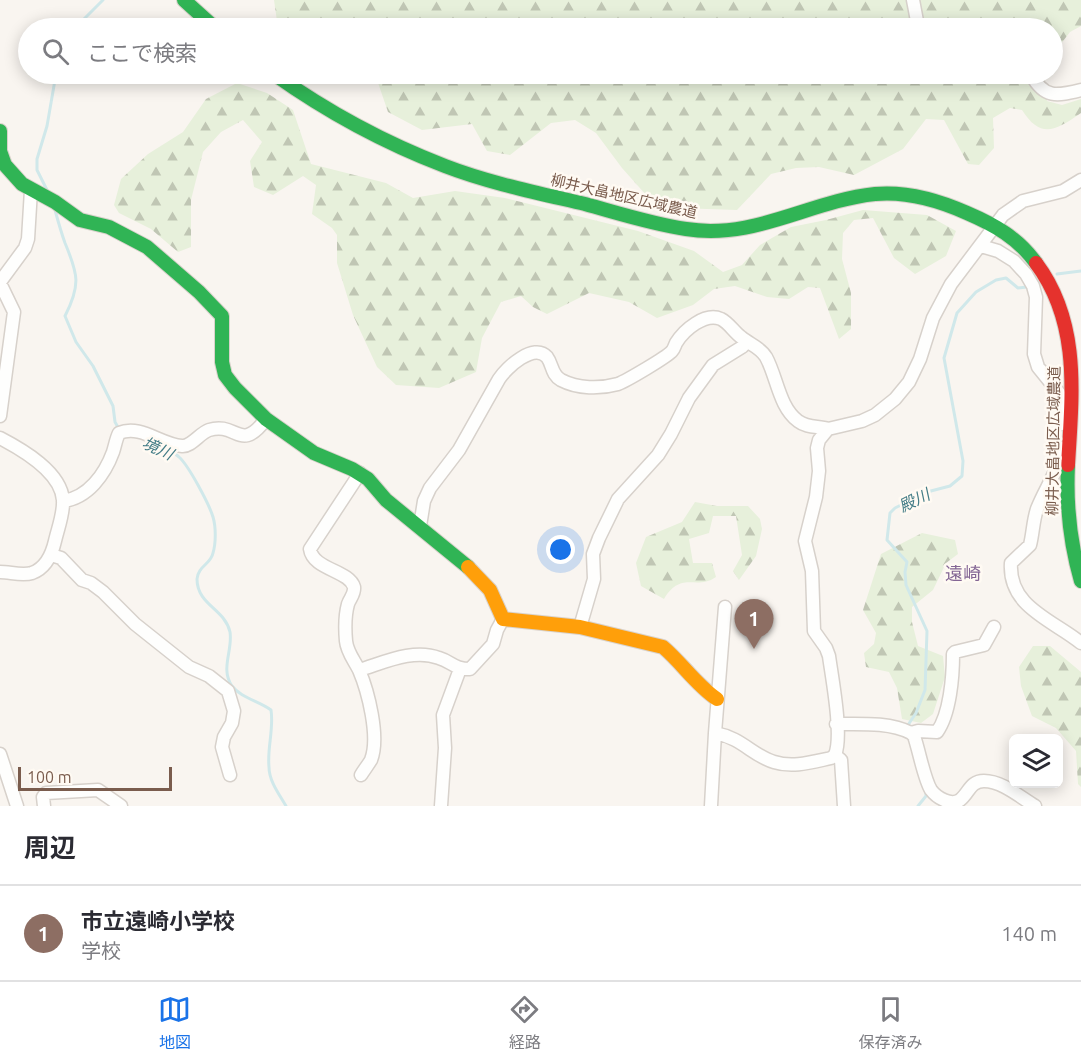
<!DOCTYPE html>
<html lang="ja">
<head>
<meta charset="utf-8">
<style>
	:root { --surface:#fff; --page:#f2f2f3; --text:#2b2b33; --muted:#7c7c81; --line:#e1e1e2; --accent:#1a73e8 }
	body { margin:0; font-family:Ubuntu,"Noto Sans JP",sans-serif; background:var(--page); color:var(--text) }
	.controls { position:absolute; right:18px; bottom:18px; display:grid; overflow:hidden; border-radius:9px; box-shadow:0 3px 15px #0003 }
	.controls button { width:54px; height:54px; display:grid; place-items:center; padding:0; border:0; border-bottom:2px solid var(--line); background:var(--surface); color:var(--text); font:30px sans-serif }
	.scale { position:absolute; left:18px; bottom:15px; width:154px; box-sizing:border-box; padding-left:6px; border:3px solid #7a5c4d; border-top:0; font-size:16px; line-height:21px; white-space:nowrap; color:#7a5c4d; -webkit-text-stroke:4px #fffaf3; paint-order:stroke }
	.you { position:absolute; left:561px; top:550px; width:21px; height:21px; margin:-15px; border:4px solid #fff; border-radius:50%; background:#1a73e8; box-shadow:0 0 0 9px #1a73e833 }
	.badge { display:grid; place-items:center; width:39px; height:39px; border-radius:50%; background:var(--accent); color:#fff; font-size:20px; font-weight:700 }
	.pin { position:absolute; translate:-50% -50px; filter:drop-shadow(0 2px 3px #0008) }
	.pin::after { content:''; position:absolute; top:32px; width:21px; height:18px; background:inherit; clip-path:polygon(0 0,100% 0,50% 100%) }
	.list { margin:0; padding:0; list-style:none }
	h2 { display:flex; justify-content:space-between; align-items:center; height:78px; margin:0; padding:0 24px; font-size:26px }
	h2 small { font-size:20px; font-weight:400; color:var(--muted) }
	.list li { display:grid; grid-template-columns:39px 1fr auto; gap:18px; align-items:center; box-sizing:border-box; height:96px; padding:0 24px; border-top:2px solid var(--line) }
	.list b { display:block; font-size:22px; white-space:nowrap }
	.list p { margin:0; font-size:20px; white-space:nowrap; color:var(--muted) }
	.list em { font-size:20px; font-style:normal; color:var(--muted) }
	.icon { flex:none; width:33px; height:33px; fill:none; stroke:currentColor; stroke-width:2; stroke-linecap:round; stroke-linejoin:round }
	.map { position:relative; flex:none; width:1081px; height:806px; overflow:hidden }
	.search { position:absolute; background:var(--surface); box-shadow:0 3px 15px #0003; left:18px; right:18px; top:18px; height:66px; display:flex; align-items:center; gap:15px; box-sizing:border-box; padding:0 21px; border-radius:33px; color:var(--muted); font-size:22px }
	.sheet { height:174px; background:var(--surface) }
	nav { display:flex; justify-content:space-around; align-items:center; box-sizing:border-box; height:84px; border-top:2px solid var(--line); background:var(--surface); font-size:16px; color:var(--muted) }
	nav a { display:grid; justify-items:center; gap:3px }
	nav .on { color:var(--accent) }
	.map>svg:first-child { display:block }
</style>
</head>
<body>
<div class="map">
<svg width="1081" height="806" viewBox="0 0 1081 806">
	<defs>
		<pattern id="forest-firs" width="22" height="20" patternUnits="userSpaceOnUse" patternTransform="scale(1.5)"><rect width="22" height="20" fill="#e7f0db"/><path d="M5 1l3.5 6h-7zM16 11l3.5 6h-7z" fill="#c0c6b4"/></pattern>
	</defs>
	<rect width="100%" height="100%" fill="#f9f5f0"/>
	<path fill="url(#forest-firs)" d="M274,0h807v26l-11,6 -17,22 -1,-26h-774z
		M375,74h669l3,27 15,4 19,-6v14c-25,17 -40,27 -59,-3l-12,-2 -17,10 1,30 -15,17 -11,-1 -24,-44 -18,-1 -23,30 -49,26 -35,-8 -23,1 -25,6 -34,36 -60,-2 -30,-12 -25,-28 -26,-35 -21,-13 -24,3 -41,32 -23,-4 -15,-27 -50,6 -34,-18z
		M237,83l30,10 26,17 18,54 75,19 27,15 42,-7 50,7 133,33 56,20 29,21 19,-7 18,-20 31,-18 35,-7 37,-10 64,5 29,16 -10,25 -31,18 -21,-16 -21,-40 -19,2 -11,13 -1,26 9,34v36l-12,10 -19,-51 -12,-1 -19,12 -22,-2 -32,-11 -21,3 -21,16 -36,13 -28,-16 -40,-9 -42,21 -14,-7 -12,-11 -20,6 -19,36 -6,34 -37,16 -43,-3 -19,-18 -24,-52 -16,-52v-28l-5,-7 -20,-14 4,-29 -13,-9 -30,19 -19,-8 -4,-26 12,-19 -19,-22 -22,12 -18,20 -12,48v47l-13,5 -27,-23 -32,-16 -5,-8 7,-26 27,-25 35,-22 23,-33z
		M695,502l22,4h31l12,13 2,10 -6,27 -17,24 -6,-9 9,-16 -6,-39h-23l-4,17 -20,6 4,24h19l4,14c-20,14 -34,-7 -52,22l-23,-13 -5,-23 10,-26 36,-15z
		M922,533l33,7 3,14 -12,9 -13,27 -21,17v15l6,24 25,10 2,21 -12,37 -12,9 -19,-4 -5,-31 -8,-16 -23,-5 -2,-14 10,-9 2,-11 -13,-23 18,-56z
		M1033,646h17l31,26v115l-3,-3 -2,-33 -20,-23 -24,-12 -11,-30 -2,-19z"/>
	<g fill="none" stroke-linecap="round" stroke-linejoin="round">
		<path stroke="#d0e8ea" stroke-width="3" d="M75,28l28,-28
			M47,190l-10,-20v-11l10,-33 9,-52
			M55,210c3,11 6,22 10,33 13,31 16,42 0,73l11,26 17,24 20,40 2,16 4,7
			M1057,274l24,-3
			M163,447c5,3 12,6 16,10 10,9 30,47 34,60 3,10 3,26 0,36 -2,11 -15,13 -16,26 0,26 28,30 33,53 3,18 -10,37 2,54 9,12 27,15 39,24 3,19 -4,38 -2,57 0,14 10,27 17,39
			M908,729v-4l8,-12 9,-23 2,-59 -21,-46 -1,-13 2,-10 -20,-22 3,-27 5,-5 32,-16 23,-6 12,-10 1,-15 -19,-103 13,-45 19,-21 20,-12 10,-2 12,10 9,-1
			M918,806l8,-10v-7"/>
		<g stroke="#d7d1cb" stroke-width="15">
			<path id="street" d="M913,0l4,21 4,7
				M1031,74c13,25 26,22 50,16
				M981,246l17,5 16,10 12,13 7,12 3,11 -2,57 4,13 21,26 4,18 -1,13
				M0,282l25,-34 3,-9 3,-49
				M0,283l14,29 -14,104
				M0,438c23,12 61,34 63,62 1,13 -5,28 -8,41 -3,13 -9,27 -23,32 -10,3 -22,-1 -32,-1
				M1061,448c-1,21 -16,40 -24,61 -4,12 -4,24 -7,36l-19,18c-3,44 42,57 70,80
				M360,473l-50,76c3,21 39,21 44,38 1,7 -4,11 -6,17 -3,11 -3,26 -2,37 1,11 8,19 13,29 9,21 21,67 12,90 -3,5 -7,10 -10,15
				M63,501c25,-3 42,-27 50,-49 2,-6 3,-13 6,-19 22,-9 42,12 63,13 9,1 18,-13 27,-16 28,-9 31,24 57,-11
				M420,526l4,-25 6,-13 29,-38 40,-71c7,-11 35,-37 48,-22 6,8 4,17 14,23 17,9 39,9 57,4 8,-3 49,-27 54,-33 2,-2 3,-6 4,-8 8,-13 29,-31 45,-24 8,4 13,13 20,18 8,7 19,10 25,20 11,20 13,50 32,64 9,7 20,5 30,8
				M51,555l10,3 21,22 9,3 12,9 32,32 54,43 20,9 19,15 6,20 -2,12 -8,14 -2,10 8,28
				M725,607l-10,126c27,5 38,23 59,29 19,6 38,0 57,-4l4,-3
				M580,627l14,-48 -1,-25 6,-16 19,-39 40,-44 13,-21 18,-36 24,-33 29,-18 5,-5
				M359,670c24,-7 54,-22 80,-12 13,4 15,11 31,11l23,-25 4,-14 6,-11
				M836,724c24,0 54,-2 75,9l3,3c5,14 10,43 17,54 6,8 20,16 29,10 9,-7 10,-19 24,-19 18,0 36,16 51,25
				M911,733l7,-2 19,1c13,-18 16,-55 16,-78l2,-2 29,-7 10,-18
				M0,754l17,52
				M835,755c8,-20 -3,-77 -6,-99l-3,-8 -12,-17 -2,-60 -7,-30 11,-44 3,-26 -2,-23 2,-8 9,-11 34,-8 13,-6 20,-16 14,-17 11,-23 13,-41 18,-34 52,-69 20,-14 40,-10 18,-11
				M835,755l6,5 3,46
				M44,806l-1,-9 3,-4 52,-3 23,16
				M441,806l4,-58 -2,-33 17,-46
				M711,806l4,-73"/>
		</g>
		<g stroke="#d9d2cb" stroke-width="16">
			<path id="fast" d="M184,0l31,28
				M274,74c52,37 111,69 171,92 44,17 93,27 140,38 33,9 67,20 101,25 69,11 123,-28 189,-35 33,-3 63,6 92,19 28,12 51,25 69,50
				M0,131v20l5,14 17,19 33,18 25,18 29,7 38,20 52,45 23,24v46l3,13 10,13 31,31 48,34 38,16 16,10 18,21 82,67
				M1068,465c-2,40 2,78 13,116"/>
		</g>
		<g stroke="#d9d2cb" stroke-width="16">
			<path id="slow" d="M468,567l22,23 13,29 77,8 83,20c19,16 33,38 54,52"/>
		</g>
		<g stroke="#d9d2cb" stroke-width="16">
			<path id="jam" d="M1036,263c45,60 36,132 32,202"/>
		</g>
		<use href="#street" stroke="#fefefd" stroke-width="12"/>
		<use href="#fast" stroke="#30b455" stroke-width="14"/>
		<use href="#slow" stroke="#ff9f0a" stroke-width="14"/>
		<use href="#jam" stroke="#e5322d" stroke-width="14"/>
	</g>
	<g text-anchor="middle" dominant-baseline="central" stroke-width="5" stroke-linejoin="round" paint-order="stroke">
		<g font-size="15" fill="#7a5c4d" stroke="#fffaf3">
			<text transform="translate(624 196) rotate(13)">柳井大畠地区広域農道</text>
			<text transform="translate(1053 441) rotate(-89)">柳井大畠地区広域農道</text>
		</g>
		<g font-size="16" font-style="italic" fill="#437c86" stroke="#fffaf3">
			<text transform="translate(158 448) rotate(25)">境川</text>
			<text transform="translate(914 500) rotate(-26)">殿川</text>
		</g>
		<g font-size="18" fill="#846695" stroke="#fffaf3">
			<text x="963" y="573">遠崎</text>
		</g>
	</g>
</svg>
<div class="controls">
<button><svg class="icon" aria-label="layers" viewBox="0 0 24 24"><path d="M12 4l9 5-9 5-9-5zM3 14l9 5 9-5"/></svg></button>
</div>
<div class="scale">100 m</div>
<div class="you"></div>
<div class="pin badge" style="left:754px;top:649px;background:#8d6e63">1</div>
<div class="search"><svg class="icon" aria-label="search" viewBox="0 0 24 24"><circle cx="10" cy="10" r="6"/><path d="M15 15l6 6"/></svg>ここで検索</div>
</div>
<section class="sheet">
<h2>周辺<small></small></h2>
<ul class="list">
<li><span class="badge" style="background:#8d6e63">1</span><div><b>市立遠崎小学校</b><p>学校</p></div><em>140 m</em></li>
</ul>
</section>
<nav>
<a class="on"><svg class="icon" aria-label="map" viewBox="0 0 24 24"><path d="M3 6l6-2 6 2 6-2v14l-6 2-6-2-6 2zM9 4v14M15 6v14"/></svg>地図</a>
<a><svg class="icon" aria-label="directions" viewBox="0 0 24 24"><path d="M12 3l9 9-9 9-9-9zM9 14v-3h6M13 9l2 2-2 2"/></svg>経路</a>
<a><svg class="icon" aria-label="saved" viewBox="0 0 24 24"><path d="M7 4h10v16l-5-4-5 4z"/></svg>保存済み</a>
</nav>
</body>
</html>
